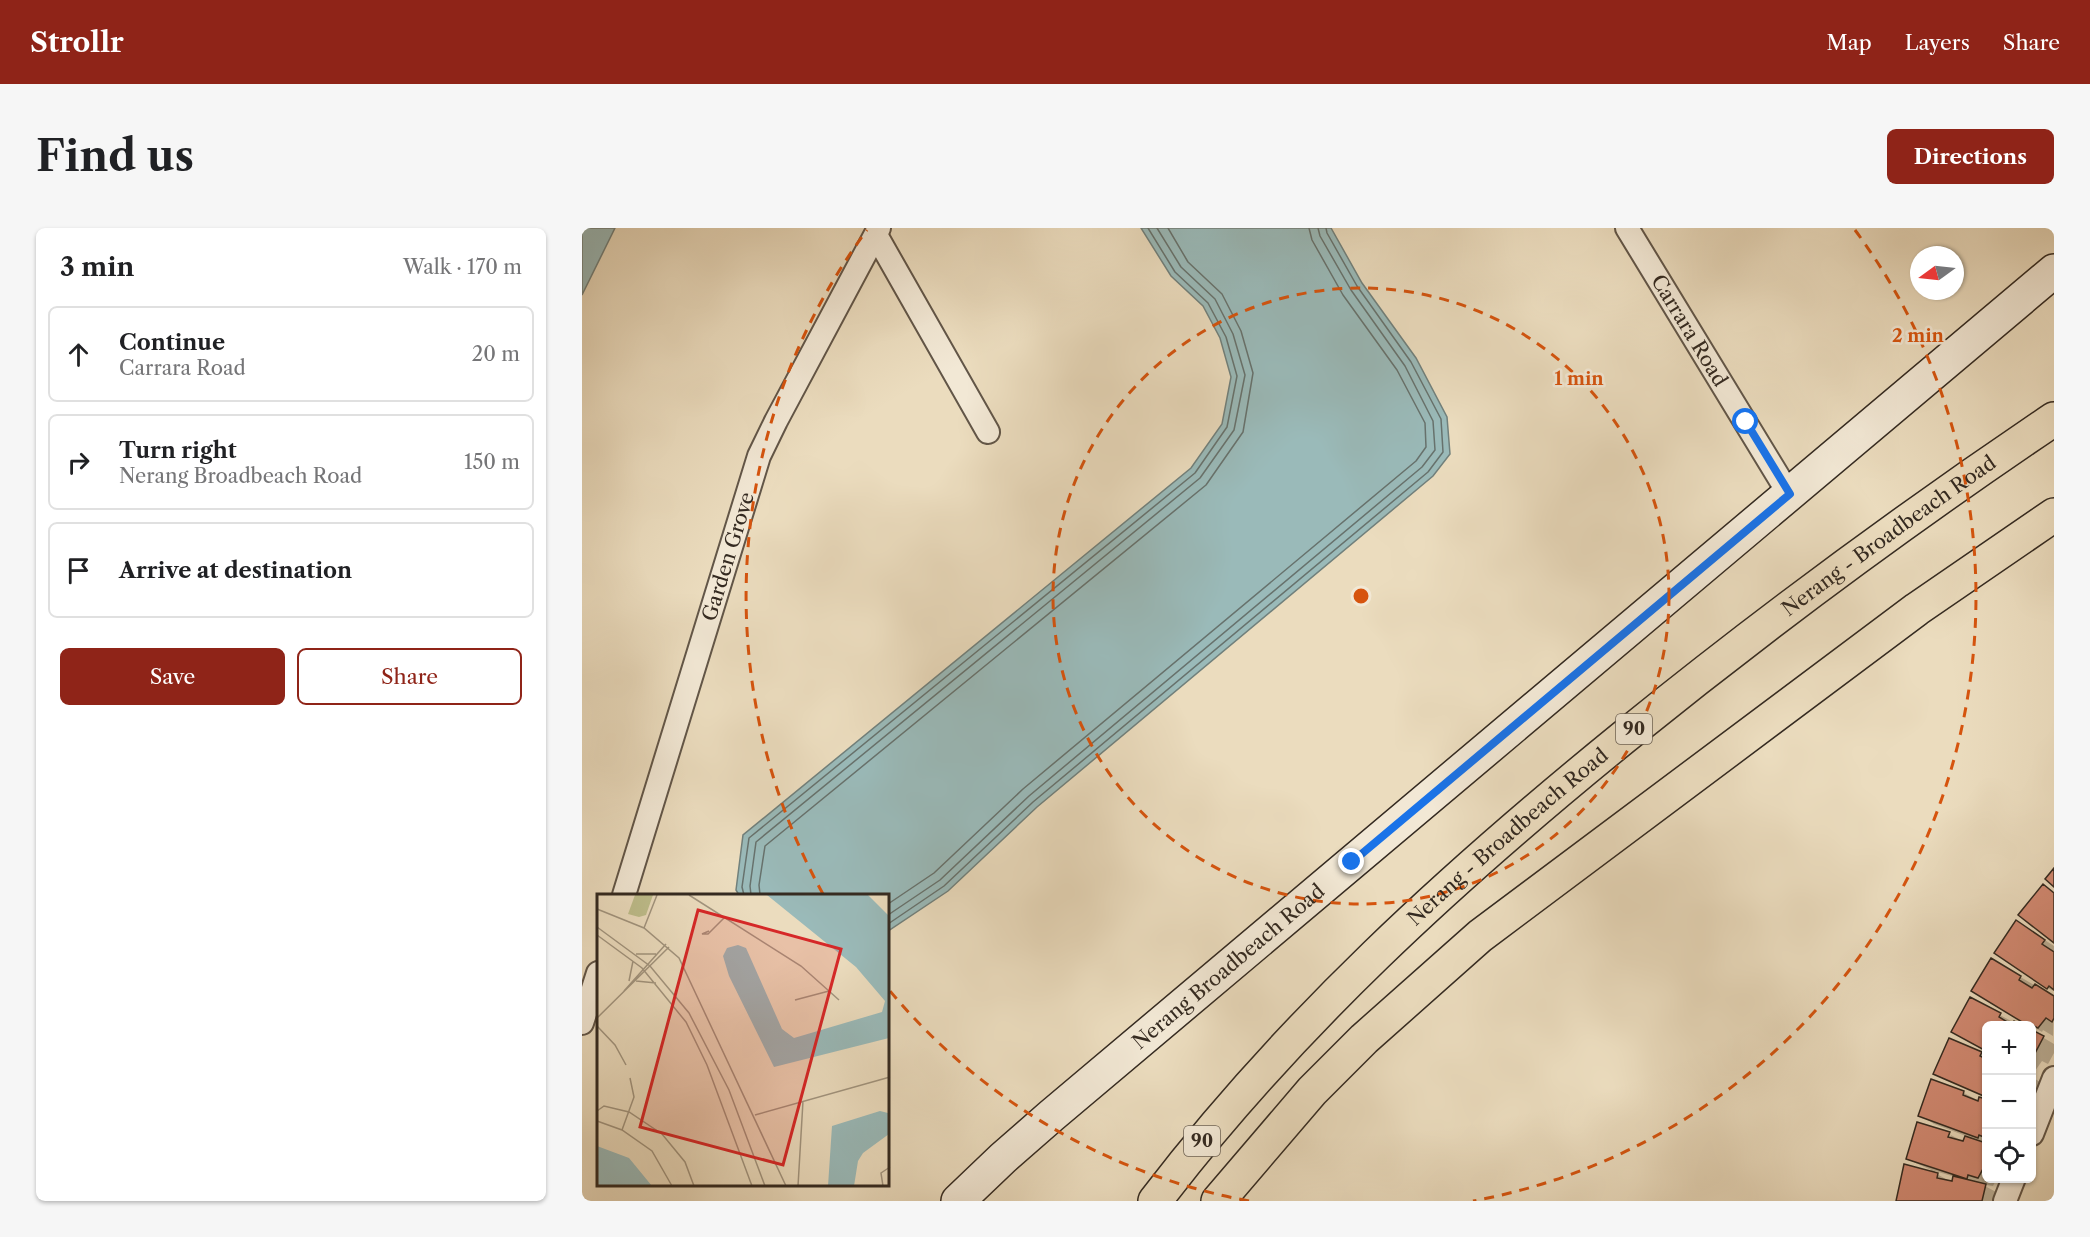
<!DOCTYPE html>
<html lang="en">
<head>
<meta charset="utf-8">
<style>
	:root { --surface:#fff; --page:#f6f6f6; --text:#202124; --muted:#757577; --line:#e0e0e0; --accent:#8f2418 }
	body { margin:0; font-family:"Libre Caslon Text",serif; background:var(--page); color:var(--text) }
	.controls { position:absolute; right:18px; bottom:18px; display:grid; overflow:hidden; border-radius:9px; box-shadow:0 2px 4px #0004 }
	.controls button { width:54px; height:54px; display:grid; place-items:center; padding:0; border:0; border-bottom:2px solid var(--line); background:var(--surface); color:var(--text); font:30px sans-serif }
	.compass { position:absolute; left:1328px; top:18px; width:54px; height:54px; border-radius:50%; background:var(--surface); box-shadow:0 2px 4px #0004; rotate:255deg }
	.stop { position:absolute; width:18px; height:18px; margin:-14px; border:4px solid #1a73e8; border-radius:50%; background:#fff }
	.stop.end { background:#1a73e8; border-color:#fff; box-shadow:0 2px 6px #0008 }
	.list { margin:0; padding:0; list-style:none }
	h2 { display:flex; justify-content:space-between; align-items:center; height:78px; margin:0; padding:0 24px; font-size:26px }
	h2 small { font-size:20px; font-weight:400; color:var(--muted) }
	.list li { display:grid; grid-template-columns:39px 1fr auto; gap:18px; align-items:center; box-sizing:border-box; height:96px; margin:0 12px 12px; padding:0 12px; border:2px solid var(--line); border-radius:9px }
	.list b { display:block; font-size:22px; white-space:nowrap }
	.list p { margin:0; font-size:20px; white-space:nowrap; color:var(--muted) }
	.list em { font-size:20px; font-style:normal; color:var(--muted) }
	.actions { display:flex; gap:12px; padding:18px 24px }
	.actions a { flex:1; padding:14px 0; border:2px solid var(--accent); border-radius:9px; text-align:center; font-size:21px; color:var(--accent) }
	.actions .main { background:var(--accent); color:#fff }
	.icon { flex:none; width:33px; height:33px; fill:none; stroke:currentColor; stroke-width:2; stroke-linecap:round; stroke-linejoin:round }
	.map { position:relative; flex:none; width:1472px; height:973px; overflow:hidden; border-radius:9px }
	header { display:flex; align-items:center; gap:36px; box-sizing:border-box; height:84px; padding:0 30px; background:var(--accent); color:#fff }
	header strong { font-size:28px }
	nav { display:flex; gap:33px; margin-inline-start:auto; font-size:21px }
	.intro { display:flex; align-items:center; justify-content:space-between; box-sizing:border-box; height:144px; padding:0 36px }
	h1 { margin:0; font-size:42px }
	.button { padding:15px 27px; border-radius:9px; background:var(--accent); color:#fff; font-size:21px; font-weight:700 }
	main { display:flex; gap:36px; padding:0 36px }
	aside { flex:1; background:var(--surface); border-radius:9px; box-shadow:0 2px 4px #0004 }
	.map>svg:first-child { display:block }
</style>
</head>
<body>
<header>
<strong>Strollr</strong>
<nav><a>Map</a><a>Layers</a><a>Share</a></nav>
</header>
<div class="intro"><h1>Find us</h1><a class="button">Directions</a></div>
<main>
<aside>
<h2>3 min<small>Walk · 170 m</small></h2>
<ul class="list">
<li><svg class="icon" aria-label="ahead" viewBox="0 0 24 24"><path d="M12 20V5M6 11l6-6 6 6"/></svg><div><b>Continue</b><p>Carrara Road</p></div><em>20 m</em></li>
<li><svg class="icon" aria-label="right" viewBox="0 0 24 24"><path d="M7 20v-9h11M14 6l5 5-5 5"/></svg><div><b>Turn right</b><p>Nerang Broadbeach Road</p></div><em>150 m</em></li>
<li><svg class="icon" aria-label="arrive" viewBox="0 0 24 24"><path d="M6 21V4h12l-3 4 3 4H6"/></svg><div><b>Arrive at destination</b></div></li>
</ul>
<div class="actions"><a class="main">Save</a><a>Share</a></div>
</aside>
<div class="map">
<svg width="1472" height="973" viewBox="0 0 1472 973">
	<rect width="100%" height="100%" fill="#ebdcbe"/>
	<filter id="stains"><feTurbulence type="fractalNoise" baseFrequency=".00333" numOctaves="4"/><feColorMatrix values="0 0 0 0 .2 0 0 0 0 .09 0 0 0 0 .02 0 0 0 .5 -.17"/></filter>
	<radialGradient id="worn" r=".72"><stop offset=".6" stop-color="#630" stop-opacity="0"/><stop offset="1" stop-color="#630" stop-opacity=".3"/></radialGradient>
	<path fill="#9abab9" stroke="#71807c" stroke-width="1.5" d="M0,0h33l-33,67z
		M559,0h190l31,55 54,75 31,59 3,37 -17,22 -396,331 -89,84 -60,40v-36h-149l-3,-5 7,-55 448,-367 31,-44 9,-47 -11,-39 -17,-32 -32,-30z"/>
	<path fill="#0003" fill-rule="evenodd" d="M1449,703l23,15v45l-6,-3z
		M1410,732l62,37 -1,39 -10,-6 -1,2 -69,-41z
		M1418,787l20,11h-34v24l-18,-10z
		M1450,803l22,13v9l-6,11 -6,-3 -7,10 -3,-2z
		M1399,825l5,4v41l-51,-25z
		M1450,849l8,5 -8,19z
		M1350,853l32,12 15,8 1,-2 6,2v77h11l-4,8 -12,-2 19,10 -2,7h-101l8,-35 25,7 1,-3 -24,-11 11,-35 31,10 15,8 2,-6 -32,-12 -14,-9zM1365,907h4l-4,9 -2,-1zM1353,943l20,6 -2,6 -18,-10z"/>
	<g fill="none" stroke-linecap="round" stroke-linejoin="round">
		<path stroke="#67726d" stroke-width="1.5" d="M162,667l-2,-8 7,-49 446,-365 32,-46 10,-51 -11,-39 -18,-34 -33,-31 -27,-44
			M169,667l-1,-9 6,-44 444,-364 34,-48 11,-55 -12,-41 -18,-35 -34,-32 -24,-39
			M178,667l-1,-10 6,-39 441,-361 37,-53 10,-59 -12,-42 -19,-37 -34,-32 -20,-34
			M306,676l46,-31 89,-84 393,-328 10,-14 -1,-24 -28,-53 -54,-75 -31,-55 -3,-12
			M306,687l52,-35 89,-84 393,-329 13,-17 -2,-29 -28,-55 -54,-76 -31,-54 -2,-8
			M306,696l56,-38 89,-84 395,-330 15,-20 -2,-33 -30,-57 -54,-76 -30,-53 -1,-5"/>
	</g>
	<path fill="#d38a73" stroke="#342a21" stroke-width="1.5" d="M1472,640v19l-9,-8z
		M1461,656l11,9v50l-36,-28z
		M1434,692l29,20 -3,4 12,8v38l-5,-4 -2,3 -53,-36z
		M1409,730l30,18 -2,4 13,8 3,-4 19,12v22l-2,4 -6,-4 -8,10 -10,-5 -1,2 -56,-34z
		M1388,769l31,16 -2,4 13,8 2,-4 10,5h-38v25l-35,-19z
		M1450,802l12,6 -11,21 -1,-1z
		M1367,810l33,14 -2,4 6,3v38l-53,-23z
		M1349,851l33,12 -1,4 15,6 1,-4 7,2v39l-7,-3 -1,3 -60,-22z
		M1335,894l33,10 -2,5 15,4 2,-5 21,7v25l-2,-1 -6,11 -10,-3 -1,4 -61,-20z
		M1322,936l34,9 -1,5 15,3 1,-5 33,8 -4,17h-86z"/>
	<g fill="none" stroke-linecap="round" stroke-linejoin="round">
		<g stroke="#625648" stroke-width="26">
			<g id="street">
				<path id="s1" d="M1045,0l162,266"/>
				<path d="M294,7l112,197"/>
				<path id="s2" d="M42,667l135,-439 17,-35 103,-193"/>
				<path d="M0,795l16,-50"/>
				<path d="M1450,906l22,-56"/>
				<path d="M1423,973l9,-23"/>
			</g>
		</g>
		<g stroke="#342a21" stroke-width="36">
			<g id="secondary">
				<path id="s3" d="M376,973l45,-43 48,-42 1003,-845"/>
			</g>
		</g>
		<g stroke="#342a21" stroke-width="36">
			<g id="primary">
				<path id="s4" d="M573,973c134,-176 298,-325 469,-464 137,-111 283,-219 430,-318"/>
				<path d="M636,973l94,-110 52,-52 116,-103 437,-327 137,-94"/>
			</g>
		</g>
		<use href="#street" stroke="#f2e8d5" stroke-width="22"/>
		<use href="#secondary" stroke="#f2e8d5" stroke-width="33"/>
		<use href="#primary" stroke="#ebdcbe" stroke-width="33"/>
	</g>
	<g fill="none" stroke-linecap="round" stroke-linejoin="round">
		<path stroke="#1a73e8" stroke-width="8" d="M770,634l438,-368 -44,-72"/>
	</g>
	<g fill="none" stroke="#d6540e" stroke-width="3" stroke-dasharray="10 8">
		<circle cx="779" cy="368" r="308"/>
		<path d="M667 973A615 615 0 0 1 308 763M241 666A615 615 0 0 1 285 2M1273 2A615 615 0 0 1 891 973"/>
	</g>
	<g text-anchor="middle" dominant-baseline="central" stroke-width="5" stroke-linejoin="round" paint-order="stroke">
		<g fill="#f2e8d5" stroke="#6d6357" stroke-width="1.5">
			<rect x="1034" y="486" width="36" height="30" rx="4.5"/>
			<rect x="602" y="898" width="36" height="30" rx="4.5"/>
		</g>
		<g font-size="18" font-weight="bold" fill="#342a21">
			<text x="1052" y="501">90</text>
			<text x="620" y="913">90</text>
		</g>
		<g font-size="20" fill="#342a21" stroke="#f2e8d5">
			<text stroke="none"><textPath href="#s1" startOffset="120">Carrara Road</textPath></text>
			<text stroke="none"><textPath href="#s4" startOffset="994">Nerang - Broadbeach Road</textPath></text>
			<text stroke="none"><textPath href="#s2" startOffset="354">Garden Grove</textPath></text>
			<text stroke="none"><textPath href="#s4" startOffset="508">Nerang - Broadbeach Road</textPath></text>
			<text stroke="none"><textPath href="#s3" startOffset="358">Nerang Broadbeach Road</textPath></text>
		</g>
	</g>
	<g transform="translate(15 666)">
		<rect width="292" height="292" fill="#ebdcbe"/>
		<path d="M38,1h18l-7,20 -7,2 -11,-3z" fill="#bebe8c"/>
		<path d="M170,1h101l21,21v122l-115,29 -45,-91 -6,-20 4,-8 11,-3 8,3 36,81 12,9 88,-26 3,-11 -29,-34zM283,217l8,2 1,21 -26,19 -5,8 -4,25h-26l4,-60zM0,252l32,12 23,28h-55z" fill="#9abab9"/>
		<path fill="none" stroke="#a2957f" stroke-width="1.5" d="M92,1l112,71 38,34M0,15l47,19 35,30 107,228M0,33l53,39 39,47 40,77 36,96M47,34l13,-33M112,37l-7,3h6l17,-17M0,41l45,33 44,54 21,43 45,121M39,60h20M32,87l4,-20M39,87l20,2M27,97l42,-47M198,106l34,-9M0,124l72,-71M0,132l18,19 11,20M0,217l7,-5 25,6 33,22 23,28 9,24M158,221l135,-38M0,227l25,9 30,21 20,35M25,236l12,-33 -4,-19M201,292l5,-85M286,292l-2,-13 9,-6"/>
		<path fill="#d62828" fill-opacity="0.15" stroke="#d62828" stroke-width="3" d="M101,16l143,39 -58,216 -143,-38z"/>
		<rect width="292" height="292" fill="none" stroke="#342a21" stroke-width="3"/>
	</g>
	<circle cx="779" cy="368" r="9" fill="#d6540e" stroke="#f2e8d5" stroke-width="3"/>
	<g font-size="18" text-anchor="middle" font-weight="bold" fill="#d6540e" stroke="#f2e8d5" stroke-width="5" stroke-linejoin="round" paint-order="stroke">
		<text x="1336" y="114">2 min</text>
		<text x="997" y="157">1 min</text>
	</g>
	<rect width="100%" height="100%" filter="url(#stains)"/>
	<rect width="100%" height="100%" fill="url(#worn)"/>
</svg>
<div class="controls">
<button>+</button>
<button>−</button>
<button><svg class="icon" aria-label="locate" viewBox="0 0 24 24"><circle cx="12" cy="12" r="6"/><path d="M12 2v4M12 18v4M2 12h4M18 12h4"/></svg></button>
</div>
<svg class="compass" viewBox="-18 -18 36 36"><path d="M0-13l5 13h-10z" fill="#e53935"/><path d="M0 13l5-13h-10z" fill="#757577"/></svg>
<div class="stop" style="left:1164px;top:194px"></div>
<div class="stop end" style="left:770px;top:634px"></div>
</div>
</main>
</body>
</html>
